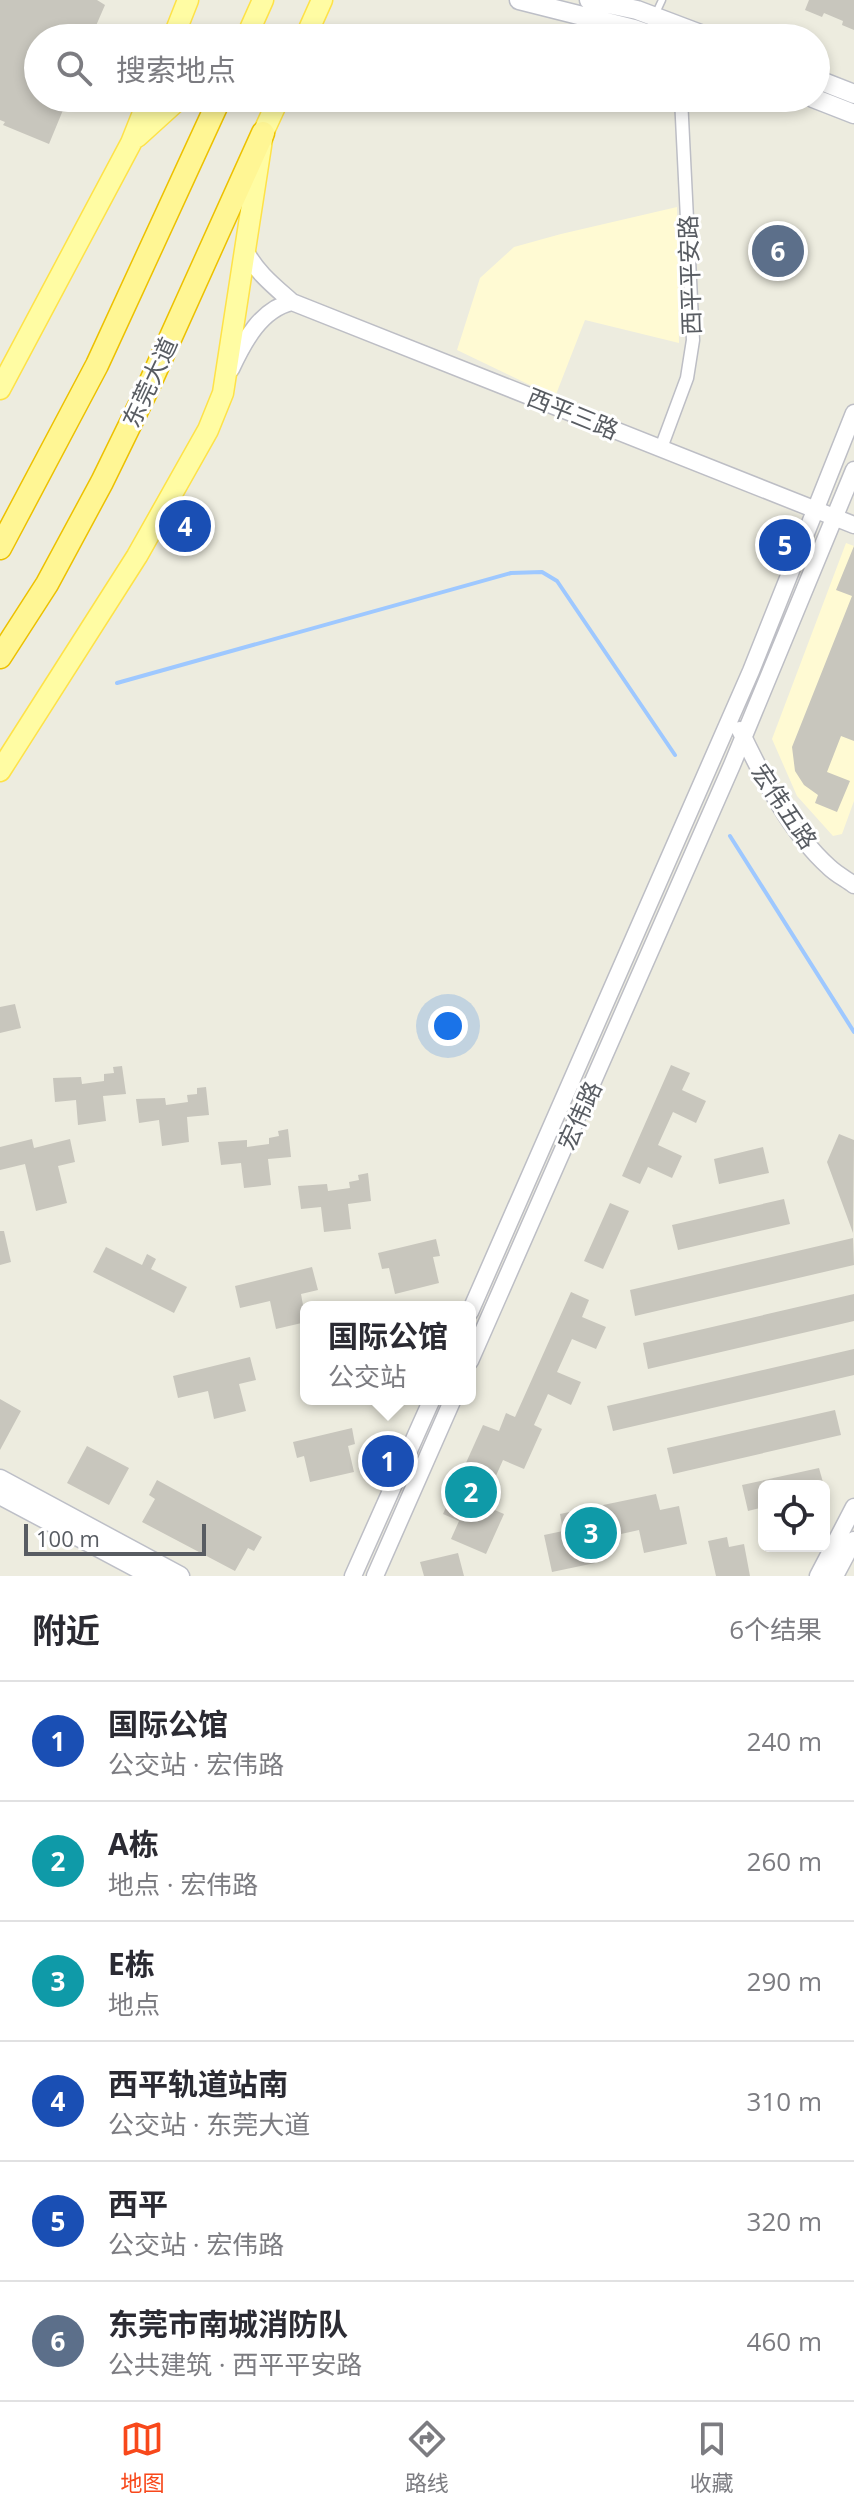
<!DOCTYPE html>
<html lang="zh">
<head>
<meta charset="utf-8">
<style>
	:root { --surface:#fff; --page:#f2f2f3; --text:#2b2b33; --muted:#7c7c81; --line:#e1e1e2; --accent:#f8481b }
	body { margin:0; font-family:"Open Sans","Noto Sans SC",sans-serif; background:var(--page); color:var(--text) }
	.controls { position:absolute; right:24px; bottom:24px; display:grid; overflow:hidden; border-radius:12px; box-shadow:0 4px 12px #0003 }
	.controls button { width:72px; height:72px; display:grid; place-items:center; padding:0; border:0; border-bottom:2px solid var(--line); background:var(--surface); color:var(--text); font:40px sans-serif }
	.scale { position:absolute; left:24px; bottom:20px; width:182px; box-sizing:border-box; padding-left:8px; border:4px solid #585c62; border-top:0; font-size:22px; line-height:28px; white-space:nowrap; color:#585c62; -webkit-text-stroke:6px #fff; paint-order:stroke }
	.you { position:absolute; left:448px; top:1026px; width:28px; height:28px; margin:-20px; border:6px solid #fff; border-radius:50%; background:#1a73e8; box-shadow:0 0 0 12px #1a73e833 }
	.badge { display:grid; place-items:center; width:52px; height:52px; border-radius:50%; background:var(--accent); color:#fff; font-size:26px; font-weight:700 }
	.pin { position:absolute; translate:-50% -50%; border:4px solid #fff; box-shadow:0 2px 8px #0006 }
	.popup { position:absolute; left:300px; top:1301px; width:176px; height:104px; box-sizing:border-box; display:grid; place-content:center; border-radius:12px; background:var(--surface); filter:drop-shadow(0 2px 6px #0005); font-size:26px; white-space:nowrap; color:var(--muted) }
	.popup b { font-size:30px; color:var(--text) }
	.popup::after { content:''; position:absolute; left:50%; top:100%; margin-left:-16px; border:16px solid transparent; border-top-color:var(--surface) }
	.list { margin:0; padding:0; list-style:none }
	h2 { display:flex; justify-content:space-between; align-items:center; height:104px; margin:0; padding:0 32px; font-size:34px }
	h2 small { font-size:26px; font-weight:400; color:var(--muted) }
	.list li { display:grid; grid-template-columns:52px 1fr auto; gap:24px; align-items:center; box-sizing:border-box; height:120px; padding:0 32px; border-top:2px solid var(--line) }
	.list b { display:block; font-size:30px; white-space:nowrap }
	.list p { margin:0; font-size:26px; white-space:nowrap; color:var(--muted) }
	.list em { font-size:26px; font-style:normal; color:var(--muted) }
	.icon { flex:none; width:44px; height:44px; fill:none; stroke:currentColor; stroke-width:2; stroke-linecap:round; stroke-linejoin:round }
	.map { position:relative; flex:none; width:854px; height:1576px; overflow:hidden }
	.search { position:absolute; background:var(--surface); box-shadow:0 4px 12px #0003; left:24px; right:24px; top:24px; height:88px; display:flex; align-items:center; gap:20px; box-sizing:border-box; padding:0 28px; border-radius:44px; color:var(--muted); font-size:30px }
	.sheet { height:824px; background:var(--surface) }
	nav { display:flex; justify-content:space-around; align-items:center; box-sizing:border-box; height:112px; border-top:2px solid var(--line); background:var(--surface); font-size:22px; color:var(--muted) }
	nav a { display:grid; justify-items:center; gap:4px }
	nav .on { color:var(--accent) }
	.map>svg:first-child { display:block }
</style>
</head>
<body>
<div class="map">
<svg width="854" height="1576" viewBox="0 0 854 1576">
	<rect width="100%" height="100%" fill="#edecdf"/>
	<path fill="#fffad3" d="M677,207l2,136 -94,-23 -30,77 -98,-47 23,-72 34,-31 47,-13z
		M846,543l8,3v255l-12,33 -9,2 -36,-40 -25,-57z"/>
	<g fill="none" stroke-linecap="round" stroke-linejoin="round">
		<path stroke="#9ec8ff" stroke-width="4" d="M117,683l394,-110 31,-1 15,9 118,174
			M730,836l124,196"/>
	</g>
	<path fill="#c8c6bd" d="M0,0h97l8,5 -10,23 6,3 -3,7h-60v60h30l-19,46 -46,-19 2,-3 -5,-2z
		M809,0h45v30l-12,-5 1,-4 -19,-8 -2,4 -17,-7z
		M854,546v195l-13,-5 -14,36 23,9 -13,31 -22,-9 3,-8 -14,-10 -9,-14 -3,-24 60,-151 -16,-6z
		M15,1004l6,24 -21,5v-26z
		M671,1065l19,8 -8,17 24,11 -10,22 -23,-11 -15,33 24,11 -10,22 -24,-11 -8,17 -18,-8z
		M122,1066l4,28 -23,2 3,25 -28,4 -2,-25 -21,2 -2,-24 28,-1 1,7 22,-3v-7l10,-1 -1,-6z
		M206,1087l3,28 -22,2 2,25 -27,4 -3,-26 -20,3 -3,-24 29,-1 1,7 22,-3 -1,-7 10,-1v-6z
		M288,1129l3,28 -23,2 3,26 -27,3 -3,-25 -20,2 -3,-23 29,-2v7l22,-3v-6l10,-2 -1,-5z
		M839,1134l15,6 -1,93 -26,-71z
		M32,1139l2,9 36,-9 5,23 -17,4 9,37 -31,8 -11,-47 -25,6v-23z
		M763,1147l6,26 -50,11 -5,-25z
		M368,1173l3,28 -23,3 3,25 -27,3 -3,-25 -20,2 -3,-23 29,-2 1,7 22,-3 -1,-6 10,-2 -1,-5z
		M784,1199l6,25 -112,26 -6,-25z
		M610,1203l19,8 -26,58 -19,-8z
		M0,1231h4l7,31 -11,3z
		M853,1238l1,27 -219,51 -5,-26z
		M436,1239l4,17 -7,1 6,26 -44,11 -6,-26 -7,1 -4,-16z
		M106,1247l36,18 5,-11 9,5 -5,10 36,18 -13,26 -81,-41z
		M312,1267l6,23 -17,4 5,28 -30,7 -6,-28 -30,7 -5,-22z
		M571,1292l18,8 -7,17 24,10 -10,22 -24,-10 -15,33 24,10 -10,23 -23,-11 -14,31 8,4 -18,40 -21,-9 -20,45 21,9 -18,40 -35,-15 8,-18 -16,-7 40,-89 16,6 7,-18 9,4z
		M854,1294v27l-206,48 -5,-26z
		M854,1349v26l-241,56 -6,-25z
		M250,1357l6,23 -17,4 7,27 -32,8 -6,-28 -30,7 -5,-22z
		M0,1399l21,12 -21,39z
		M835,1410l6,25 -168,39 -6,-26z
		M352,1428l3,16 -7,2 6,26 -44,10 -6,-26 -7,2 -4,-16z
		M87,1446l42,22 -20,37 -42,-22z
		M819,1468l5,18h-60v21l-16,4 -6,-26z
		M157,1480l105,57 -8,14 -6,-3 -13,23 -93,-49 13,-23 -6,-4z
		M656,1494l4,16 19,-4 8,38 -43,9 -5,-23 -49,11 5,22 -43,9 -8,-37 19,-4 -3,-17z
		M727,1537l2,10 15,-3 6,32h-34l-8,-35z
		M458,1553l6,23h-40l-4,-14z"/>
	<g fill="none" stroke-linecap="round" stroke-linejoin="round">
		<g stroke="#bdbec5" stroke-width="9">
			<path id="service" d="M656,13l6,-13"/>
		</g>
		<g stroke="#bdbec5" stroke-width="15">
			<path id="minor" d="M661,448l26,-70 6,-38 -12,-242"/>
		</g>
		<g stroke="#bdbec5" stroke-width="19">
			<path id="tertiary" d="M245,250c11,22 29,36 47,52l562,223
				M231,369c13,-28 30,-60 61,-67
				M740,730c22,46 50,102 89,137 7,7 17,12 25,18
				M470,1312l281,-641 103,-258
				M470,1361l262,-596 122,-295
				M353,1576l79,-177
				M375,1576l78,-177
				M818,1576l36,-69
				M835,1576l19,-36"/>
		</g>
		<g stroke="#bdbfc7" stroke-width="21">
			<path id="secondary" d="M519,0l115,29 26,9
				M589,0l48,10 74,28
				M816,79l38,15
				M813,98l41,16
				M0,1479l180,97
				M0,1495l152,81"/>
		</g>
		<g stroke="#fee248" stroke-width="23">
			<path id="primary" d="M173,38l15,-38
				M246,38l17,-38
				M305,38l17,-38
				M137,137l43,-39
				M0,389l131,-246 18,-45
				M0,771l137,-215 71,-126 15,-37 40,-260 16,-35"/>
		</g>
		<g stroke="#edc100" stroke-width="25">
			<path id="trunk" d="M0,548l97,-183 123,-267
				M0,657l47,-73 55,-102 44,-90 117,-259"/>
		</g>
		<use href="#service" stroke="#fff" stroke-width="6"/>
		<use href="#minor" stroke="#fff" stroke-width="12"/>
		<use href="#tertiary" stroke="#fff" stroke-width="16"/>
		<use href="#secondary" stroke="#fff" stroke-width="18"/>
		<use href="#primary" stroke="#fffca3" stroke-width="20"/>
		<use href="#trunk" stroke="#fff694" stroke-width="22"/>
	</g>
	<g text-anchor="middle" dominant-baseline="central" stroke-width="6" stroke-linejoin="round" paint-order="stroke">
		<g font-size="24" fill="#585c62" stroke="#fff">
			<text transform="translate(689 275) rotate(-92)">西平平安路</text>
			<text transform="translate(149 382) rotate(-65)">东莞大道</text>
			<text transform="translate(573 413) rotate(22)">西平三路</text>
			<text transform="translate(785 806) rotate(56)">宏伟五路</text>
			<text transform="translate(579 1115) rotate(-66)">宏伟路</text>
		</g>
	</g>
</svg>
<div class="controls">
<button><svg class="icon" aria-label="locate" viewBox="0 0 24 24"><circle cx="12" cy="12" r="6"/><path d="M12 2v4M12 18v4M2 12h4M18 12h4"/></svg></button>
</div>
<div class="scale">100 m</div>
<div class="you"></div>
<div class="pin badge" style="left:388px;top:1461px;background:#1a4fb4">1</div>
<div class="popup"><b>国际公馆</b>公交站</div>
<div class="pin badge" style="left:471px;top:1492px;background:#0f9aa8">2</div>
<div class="pin badge" style="left:591px;top:1533px;background:#0f9aa8">3</div>
<div class="pin badge" style="left:185px;top:526px;background:#1a4fb4">4</div>
<div class="pin badge" style="left:785px;top:545px;background:#1a4fb4">5</div>
<div class="pin badge" style="left:778px;top:251px;background:#5c6f8a">6</div>
<div class="search"><svg class="icon" aria-label="search" viewBox="0 0 24 24"><circle cx="10" cy="10" r="6"/><path d="M15 15l6 6"/></svg>搜索地点</div>
</div>
<section class="sheet">
<h2>附近<small>6个结果</small></h2>
<ul class="list">
<li><span class="badge" style="background:#1a4fb4">1</span><div><b>国际公馆</b><p>公交站 · 宏伟路</p></div><em>240 m</em></li>
<li><span class="badge" style="background:#0f9aa8">2</span><div><b>A栋</b><p>地点 · 宏伟路</p></div><em>260 m</em></li>
<li><span class="badge" style="background:#0f9aa8">3</span><div><b>E栋</b><p>地点</p></div><em>290 m</em></li>
<li><span class="badge" style="background:#1a4fb4">4</span><div><b>西平轨道站南</b><p>公交站 · 东莞大道</p></div><em>310 m</em></li>
<li><span class="badge" style="background:#1a4fb4">5</span><div><b>西平</b><p>公交站 · 宏伟路</p></div><em>320 m</em></li>
<li><span class="badge" style="background:#5c6f8a">6</span><div><b>东莞市南城消防队</b><p>公共建筑 · 西平平安路</p></div><em>460 m</em></li>
</ul>
</section>
<nav>
<a class="on"><svg class="icon" aria-label="map" viewBox="0 0 24 24"><path d="M3 6l6-2 6 2 6-2v14l-6 2-6-2-6 2zM9 4v14M15 6v14"/></svg>地图</a>
<a><svg class="icon" aria-label="directions" viewBox="0 0 24 24"><path d="M12 3l9 9-9 9-9-9zM9 14v-3h6M13 9l2 2-2 2"/></svg>路线</a>
<a><svg class="icon" aria-label="saved" viewBox="0 0 24 24"><path d="M7 4h10v16l-5-4-5 4z"/></svg>收藏</a>
</nav>
</body>
</html>
